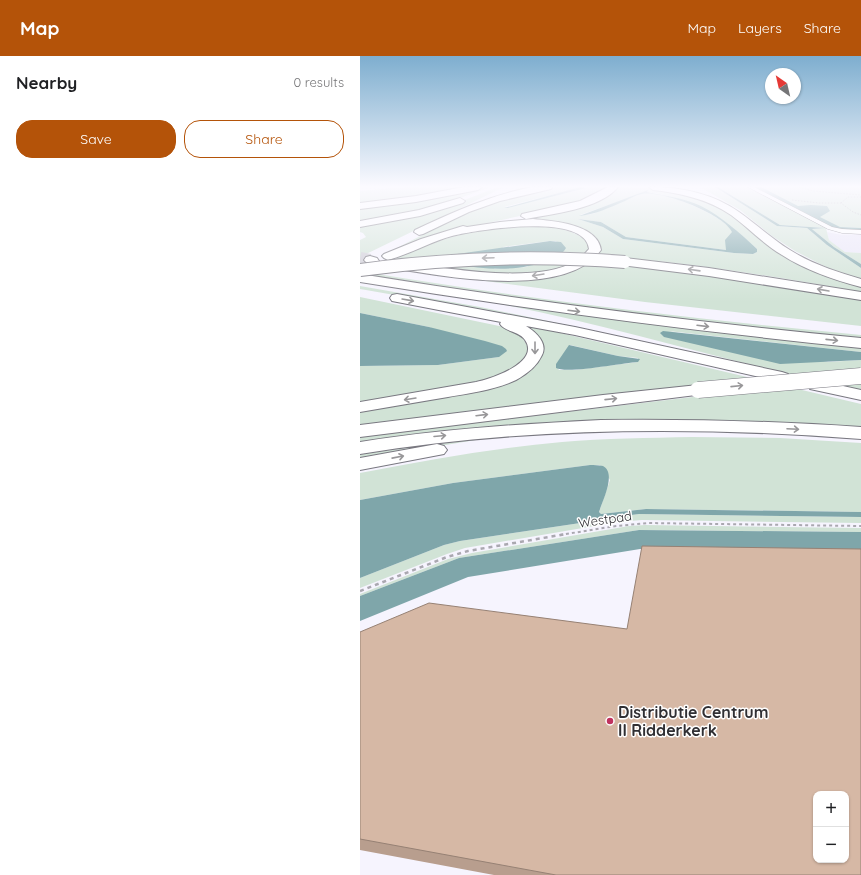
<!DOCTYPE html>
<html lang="en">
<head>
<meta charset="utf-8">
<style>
	:root { --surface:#fff; --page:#f6f6f6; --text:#202124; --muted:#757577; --line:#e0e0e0; --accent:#b45309 }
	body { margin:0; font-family:Quicksand,sans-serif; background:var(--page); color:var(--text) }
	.controls { position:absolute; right:12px; bottom:12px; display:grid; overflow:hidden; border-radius:8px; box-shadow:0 1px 3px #0004 }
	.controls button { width:36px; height:36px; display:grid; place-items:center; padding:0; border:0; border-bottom:1px solid var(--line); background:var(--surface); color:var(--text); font:20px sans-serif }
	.compass { position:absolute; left:405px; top:12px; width:36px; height:36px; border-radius:50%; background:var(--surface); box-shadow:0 1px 3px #0004; rotate:326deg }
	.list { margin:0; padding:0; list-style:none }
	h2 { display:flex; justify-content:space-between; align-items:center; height:52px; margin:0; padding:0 16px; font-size:17px }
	h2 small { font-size:13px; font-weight:400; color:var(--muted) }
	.actions { display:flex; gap:8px; padding:12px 16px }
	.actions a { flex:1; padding:9px 0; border:1px solid var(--accent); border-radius:16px; text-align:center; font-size:14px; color:var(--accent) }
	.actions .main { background:var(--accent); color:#fff }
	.map { position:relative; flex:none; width:501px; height:819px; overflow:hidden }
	header { display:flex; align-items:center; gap:24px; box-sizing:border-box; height:56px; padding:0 20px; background:var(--accent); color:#fff }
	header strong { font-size:19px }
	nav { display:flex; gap:22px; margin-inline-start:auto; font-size:14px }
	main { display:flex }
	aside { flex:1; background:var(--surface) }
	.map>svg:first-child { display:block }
</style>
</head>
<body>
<header>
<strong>Map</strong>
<nav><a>Map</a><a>Layers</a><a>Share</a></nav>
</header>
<main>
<aside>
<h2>Nearby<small>0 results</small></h2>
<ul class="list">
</ul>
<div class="actions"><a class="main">Save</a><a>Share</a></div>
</aside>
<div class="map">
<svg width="501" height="819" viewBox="0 0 501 819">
	<rect width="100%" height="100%" fill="#f6f4fe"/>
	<path fill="#eae7f8" d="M467,176l15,3 19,-1v19l-16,-1 -16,-12z"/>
	<path fill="#d1e3d6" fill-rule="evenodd" d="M46,131h65l-44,9 -67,8v-13z
		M123,131h8l-59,21 -72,14v-15z
		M138,131h6l-144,70v-17l6,-3 -3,-4 -3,-1v-8l99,-22z
		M193,131h29l-78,20 4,1 78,-20 -2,-1h28l-23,12 -36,10 -94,20 -40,12 -30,11 90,-46 59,-17z
		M259,131c42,0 84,7 119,32 11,9 21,21 33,27 29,15 60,26 90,39v7c-75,-13 -151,-27 -227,-33l-2,5 229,35v27l-216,-24 -183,-24c30,2 95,3 120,-12 7,-3 12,-13 16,-19l-31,-21 -67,-2 58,-13 52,-18zM288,135l-1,1c50,8 73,23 110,57v3l-4,2 -19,-1 -111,-14 -20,-12 -25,-8 23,3 25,15 100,13 7,-18c-9,-17 -74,-44 -92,-38 -15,4 -47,24 -61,21z
		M340,131h15l62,39 30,2 20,17 34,23v11l-35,-12 -31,-16 -23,-15 -32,-26z
		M358,131h29l72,37 7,4 3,12 16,12 16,1v11l-27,-17 -22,-18 12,-1 -44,-3z
		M395,131h106v41l-22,-1z
		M141,170c31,0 63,-4 88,16v9l-24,16 -18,5 -38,4 -120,-14c35,-18 74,-30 112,-36zM190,185h7l-30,26 -33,2 9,-22z
		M0,215c166,28 333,48 501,64v5l-253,-28 -248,-36z
		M0,230l120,21 102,21 -216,-38 -6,-1z
		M0,241l144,30 17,8 7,12v7l-5,8 -16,11 -32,10 -115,20v-37l78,-1 61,-8 -70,-30 -69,-14z
		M124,245l196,26 181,20v5l-193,-21 160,31 33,-2v30c-127,-25 -250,-66 -377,-89z
		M154,266l347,82v25l-167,-8 -334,22v-6l20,-3 321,-38 -5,-10 -336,43v-19l94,-16 84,-35zM210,289l48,11 20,2v4l-63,8h-16l-3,-5z
		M332,381l88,1 81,5v69l-215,-3 -45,5 -2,-2 11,-32 -10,-15h-10l-137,18 -93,17v-27c67,-13 134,-25 202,-31 43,-4 87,-4 130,-5z
		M128,382l-128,21v-5z
		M279,458l222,3v6l-219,-3 -24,2 -153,26 -18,6 -87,34v-10l84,-33 16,-4 127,-19 6,1 15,-5z
		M285,469l216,3v4l-222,-2 -180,28 -99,38v-2l88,-35 24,-6 157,-27z"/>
	<path fill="#7fa6aa" d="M220,131l6,1 -78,20h-4z
		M355,131h3l8,5 54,33 45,3 -13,1 22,18 27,17v4l-34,-23 -20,-17 -30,-2z
		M394,131h7l37,19 13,-1 16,1 3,5 -10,6 20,10 21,1v3l-25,-2z
		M288,134l-1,2c18,4 37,6 54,14 21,11 39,27 56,43v3l-4,2 -19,-1 -111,-14 -20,-12 -25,-8 23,3 25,15 100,13 -1,-10 7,-8c-8,-18 -71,-42 -90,-38 -6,1 -11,4 -17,7 -14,6 -31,14 -46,15z
		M190,185l11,1 5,6c-4,7 -9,9 -17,12 -30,12 -62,10 -94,4l-5,-9z
		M0,257l69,14 56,14 17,5 4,3 1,2 -8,6 -61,8 -78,1z
		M303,275l198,21v8l-81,4 -116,-27 -4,-4z
		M209,289l49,11 22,3 -2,3c-16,1 -71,12 -82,6v-4z
		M230,409c4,0 9,0 13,1 14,7 -1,36 -4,46l2,2 45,-5 215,3v5l-222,-3 -31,4 -15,5 -6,-1 -127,19 -16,4 -84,33v-78l93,-17z
		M279,474l222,2v20l-221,-3 -172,28 -108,44v-25l99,-38z"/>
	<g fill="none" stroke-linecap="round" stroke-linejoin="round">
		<path stroke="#cecdd5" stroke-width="12" stroke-dasharray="12 6" stroke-linecap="butt" d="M0,202l10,2"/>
		<g stroke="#797880" stroke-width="1">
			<path id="street" d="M388,131h6l78,40 10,2 19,1v4l-19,-1 -14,-4z"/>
		</g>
		<g stroke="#797880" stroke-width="2">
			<path id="highway" d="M104,131h18l-4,3 -62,12 -56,7v-6l56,-7z
				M172,131h20l-1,2 -51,12 -31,11 -46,22 -4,1 -5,-3 1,-2c38,-18 76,-35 117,-43z
				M248,131h10c-18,22 -66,27 -92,32l-5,-3 1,-2 58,-13z
				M289,131c32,0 63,6 90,25 17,12 33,27 51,38 22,14 47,22 71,29v8c-27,-7 -56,-17 -79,-32 -19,-11 -33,-27 -51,-40 -23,-16 -51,-22 -78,-25z
				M100,142l5,3 -2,2 -43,13 -60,11v-6l59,-11z
				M173,163c20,2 65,5 68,31 -35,49 -152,27 -203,19l-4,-1 -2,-3 2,-3 4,-1c45,7 138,24 178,0 5,-2 9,-8 13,-12 -4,-37 -113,-19 -137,-13 -22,6 -42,18 -64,24l-4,-2 -2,-2 2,-2 37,-15 42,-13 4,1 33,-5z
				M10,200l7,2 2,3 -2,3c-5,1 -10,0 -13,-4l2,-3z
				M265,202l84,10 152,24v8l-152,-24 -88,-11 -2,-3 2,-3z
				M0,218c166,27 333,48 501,64v10c-168,-17 -335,-39 -501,-66z
				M37,238l178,33 207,45 6,2 2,3 -2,3 -6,2 -207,-47 -49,-9c10,6 22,17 16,29 -5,11 -15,19 -26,25 -21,10 -46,13 -68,17 -30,5 -59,10 -88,15v-10l116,-20c14,-3 65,-19 49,-42 -6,-9 -20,-8 -25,-16l1,-2 -109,-21 -2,-3 2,-3z
				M456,324l45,10v10l-51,-11 -2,-4 2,-4z
				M338,329l6,1 3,4 -3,4 -344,43v-12l243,-30z
				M241,364c87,-1 173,1 260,7v12c-167,-13 -336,-12 -501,15v-12c80,-13 160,-18 241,-22z
				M77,388l7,2 3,4 -3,4 -84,16v-12z"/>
		</g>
		<path stroke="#aaa8b0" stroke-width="1" stroke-dasharray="1.5 1.5" stroke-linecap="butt" d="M439,131l14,4 48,4
			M432,144l27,3h22l12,9 8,3
			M481,147l7,-6h13"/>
		<path stroke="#aaa8b0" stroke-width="2" stroke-dasharray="3 3" stroke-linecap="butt" d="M200,479l56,-9 33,-3 212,3"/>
		<path stroke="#aaa8b0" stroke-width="2.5" stroke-dasharray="4 4" stroke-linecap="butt" d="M0,535l87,-34 21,-6 98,-17"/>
		<use href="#street" fill="#fff" fill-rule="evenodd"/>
		<use href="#highway" fill="#fff" fill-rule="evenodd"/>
		<g stroke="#797880" stroke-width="14" stroke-linecap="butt">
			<path id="highway-bridge-far1" d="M0,214c88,-12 176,-15 265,-8"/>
		</g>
		<g stroke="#797880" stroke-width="17" stroke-linecap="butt">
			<path id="highway-bridge" d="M338,334l163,-14"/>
		</g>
		<use href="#highway-bridge-far1" stroke="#fff" stroke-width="12"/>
		<use href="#highway-bridge" stroke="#fff" stroke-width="16"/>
	</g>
	<path fill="#b89e8e" d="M0,576l501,243h-367l-134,-25z"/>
	<path fill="#d6b8a5" stroke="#968174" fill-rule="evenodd" d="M282,490l219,3v326h-305l-196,-36v-207l69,-29 198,26zM456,738h30v66h-30z"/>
	<defs><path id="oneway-shaft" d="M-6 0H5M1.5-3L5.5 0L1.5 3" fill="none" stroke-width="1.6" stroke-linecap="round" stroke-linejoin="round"/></defs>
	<g stroke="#989799">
		<use href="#oneway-shaft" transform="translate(128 202) rotate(178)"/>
		<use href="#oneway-shaft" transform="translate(334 214) rotate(-172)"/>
		<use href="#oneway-shaft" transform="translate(178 219) rotate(171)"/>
		<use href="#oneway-shaft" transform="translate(463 234) rotate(-170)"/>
		<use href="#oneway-shaft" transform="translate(48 244) rotate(10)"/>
		<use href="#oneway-shaft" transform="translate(214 255) rotate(7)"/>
		<use href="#oneway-shaft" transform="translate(343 270) rotate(7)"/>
		<use href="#oneway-shaft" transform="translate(472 284) rotate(6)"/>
		<use href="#oneway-shaft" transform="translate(175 292) rotate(90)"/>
		<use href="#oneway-shaft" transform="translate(377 330) rotate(-6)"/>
		<use href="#oneway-shaft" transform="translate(50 343) rotate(171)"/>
		<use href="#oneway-shaft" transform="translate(251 343) rotate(-6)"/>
		<use href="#oneway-shaft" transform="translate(122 359) rotate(-7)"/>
		<use href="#oneway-shaft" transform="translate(433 373) rotate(3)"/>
		<use href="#oneway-shaft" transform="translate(80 380) rotate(-5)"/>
		<use href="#oneway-shaft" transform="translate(38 401) rotate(-11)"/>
	</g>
	<linearGradient id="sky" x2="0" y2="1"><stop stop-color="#7eaecf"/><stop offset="0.53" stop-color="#fbfaff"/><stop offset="1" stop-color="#fbfaff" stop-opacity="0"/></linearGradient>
	<rect width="501" height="246" fill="url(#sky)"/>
	<circle fill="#c0325e" stroke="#fff" stroke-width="1.5" cx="250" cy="665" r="4"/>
	<g text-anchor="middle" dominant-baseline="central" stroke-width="3" stroke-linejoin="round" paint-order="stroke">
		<g font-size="13" fill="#302f33" stroke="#fff">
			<text transform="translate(245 463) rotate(-8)">Westpad</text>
		</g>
		<g font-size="16" font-weight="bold" fill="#302f33" stroke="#fff" text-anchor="start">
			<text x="258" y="656">Distributie Centrum<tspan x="258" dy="18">II Ridderkerk</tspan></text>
		</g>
	</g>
</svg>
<div class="controls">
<button>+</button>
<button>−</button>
</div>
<svg class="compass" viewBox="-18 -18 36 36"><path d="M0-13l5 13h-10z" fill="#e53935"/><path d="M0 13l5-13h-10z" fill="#757577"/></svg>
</div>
</main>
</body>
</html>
